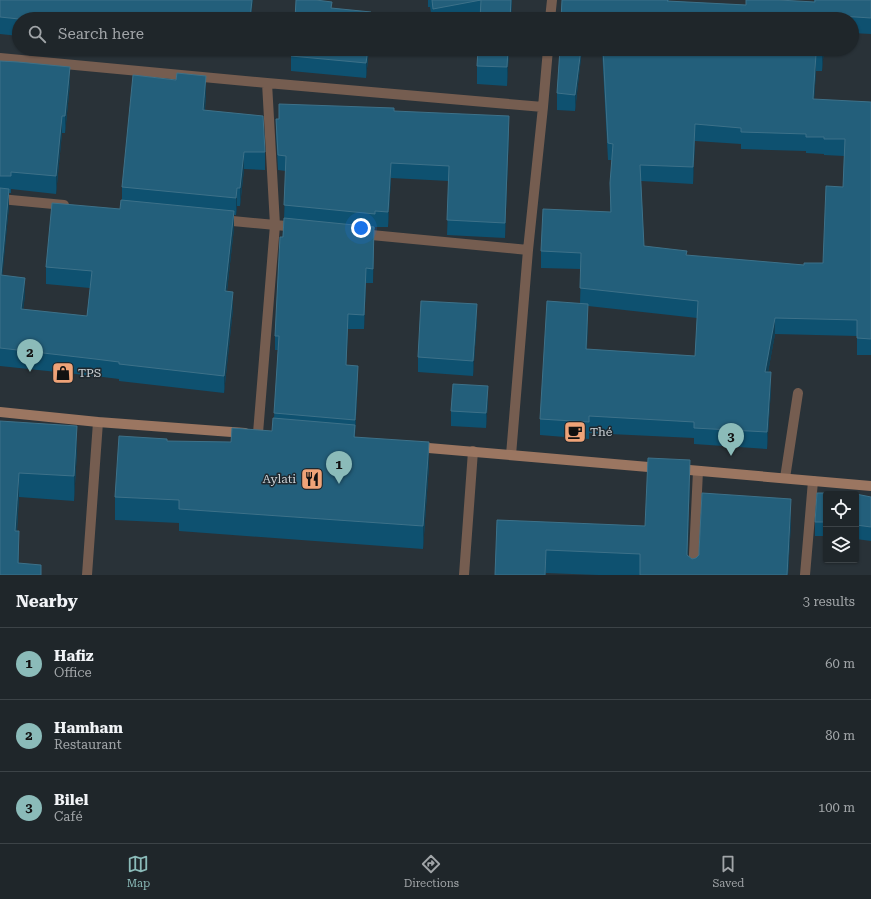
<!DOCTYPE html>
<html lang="en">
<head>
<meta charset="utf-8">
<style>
	:root { --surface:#1f262a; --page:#2c3236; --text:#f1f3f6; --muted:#a1a5a8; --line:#3c4347; --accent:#8bbbb9 }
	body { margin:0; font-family:"Roboto Serif",serif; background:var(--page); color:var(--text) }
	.controls { position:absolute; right:12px; bottom:12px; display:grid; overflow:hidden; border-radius:4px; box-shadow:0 1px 3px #0004 }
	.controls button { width:36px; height:36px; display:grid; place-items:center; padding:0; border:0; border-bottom:1px solid var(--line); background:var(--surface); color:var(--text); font:20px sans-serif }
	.you { position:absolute; left:361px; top:228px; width:14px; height:14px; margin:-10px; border:3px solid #fff; border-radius:50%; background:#1a73e8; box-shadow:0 0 0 6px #1a73e833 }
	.badge { display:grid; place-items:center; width:26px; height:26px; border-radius:50%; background:var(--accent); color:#111; font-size:13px; font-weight:700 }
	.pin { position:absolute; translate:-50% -33px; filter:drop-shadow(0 1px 2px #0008) }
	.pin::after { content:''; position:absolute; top:21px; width:14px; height:12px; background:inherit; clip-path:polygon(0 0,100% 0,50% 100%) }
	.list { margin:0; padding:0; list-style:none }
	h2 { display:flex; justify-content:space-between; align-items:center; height:52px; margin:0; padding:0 16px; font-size:17px }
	h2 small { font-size:13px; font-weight:400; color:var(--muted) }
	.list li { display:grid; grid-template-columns:26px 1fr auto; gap:12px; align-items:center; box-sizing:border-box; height:72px; padding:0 16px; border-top:1px solid var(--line) }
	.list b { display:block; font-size:15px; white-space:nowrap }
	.list p { margin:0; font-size:13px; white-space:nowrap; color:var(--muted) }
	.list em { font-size:13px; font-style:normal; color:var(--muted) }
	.icon { flex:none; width:22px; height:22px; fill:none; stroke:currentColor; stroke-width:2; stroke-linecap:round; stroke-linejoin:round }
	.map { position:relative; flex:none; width:871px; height:575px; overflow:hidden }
	.search { position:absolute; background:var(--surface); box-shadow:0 1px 3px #0004; left:12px; right:12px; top:12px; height:44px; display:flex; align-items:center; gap:10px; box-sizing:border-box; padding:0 14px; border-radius:22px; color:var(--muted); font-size:15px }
	.sheet { height:268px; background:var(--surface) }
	nav { display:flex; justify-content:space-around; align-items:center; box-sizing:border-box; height:56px; border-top:1px solid var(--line); background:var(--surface); font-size:11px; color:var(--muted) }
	nav a { display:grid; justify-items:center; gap:2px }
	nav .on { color:var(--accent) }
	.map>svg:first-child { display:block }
</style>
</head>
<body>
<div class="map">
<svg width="871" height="575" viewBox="0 0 871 575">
	<rect width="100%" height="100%" fill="#293238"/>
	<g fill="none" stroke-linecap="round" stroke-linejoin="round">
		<path stroke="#755d50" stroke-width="10" d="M550,19l2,-19
			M0,58l267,25 276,24
			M0,199l64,6
			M222,220l75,7
			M361,234l167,16
			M258,433l17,-208 -8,-142
			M511,455l17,-205 15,-143 5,-58
			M785,478l13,-85
			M87,575l11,-153
			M464,575l9,-124
			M693,575l5,-104
			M805,575l8,-94"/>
		<path stroke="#9b7661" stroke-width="10" d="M0,412l98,10 147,11
			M417,447l243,21
			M678,469l193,17"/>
	</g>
	<path fill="#0e5170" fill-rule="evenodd" d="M0,0l19,19v17l-19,-2z
		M428,0h84l-1,19h-79l-2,-12h-2z
		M562,0h107v1l77,4 68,-3v-2h57v34l-19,-1v-14h-291z
		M184,49h65l-1,6z
		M369,49l-3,29 -75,-7v-15z
		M509,49l-2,37 -30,-2v-18z
		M560,49h22l-7,62 -18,-1v-17z
		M602,49h222l-2,22h-6l-2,29 57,2v253h-14v-19l-82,-2 -7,38 3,17 -4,60 -73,-5v-6l-105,-5v6l-49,-4v-16l40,-116 1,-34 -40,-1v-17l69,-39v-29l2,-23h-4zM695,141l46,3v5l65,2v2l18,1v1l20,1 -1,31 -20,76 -19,2 -117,-9 -43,-10 -3,-65 52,3zM588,306l109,12 -2,38 -108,-7 1,-29z
		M0,61l70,23 -5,49h-3l-6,61 -45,-5v4h-2v13l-7,69 23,20 -2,15 64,6 3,-28 -44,-4v-17l74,-58 2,-9v-13l84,-93 -1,16 60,42v18l-21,-1 -4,37h-3l-1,9h-2v13l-7,63 6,18 -9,84 -105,-12v-2l-24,-3 -95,-10z
		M394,111l115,20 -4,107 -58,-3 2,-54 -58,-3 -3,49h-13v2h-1l-1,54h-7l-2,46h-16l-2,36 12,15 -3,55v2l74,28 -6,84 -244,-18v-8l-64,-3v-23l52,-56 64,1 41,-11 2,-13 4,-68h-3v-14l9,-118 2,-47 -8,-1 -2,-36v-15z
		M477,319l-4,57 -55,-4v-15z
		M488,401l-2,27 -35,-2v-15z
		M0,421l77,29 -3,51 -55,-4 -2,34 2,25v7l22,12h-41z
		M690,483l-3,72 5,4 4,-1 95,-36 -3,53h-190l-52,-2v2h-51l2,-55 148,6z
		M826,494v42h-11v-14z
		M856,494l15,3v44l-15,-2z"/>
	<path fill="#103f55" d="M252,0h1l-2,19h-1z
		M511,0h1l-1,19h-1z
		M368,49h1l-3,29v-15z
		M508,49h1l-2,37v-19z
		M581,49h1l-7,62v-16z
		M823,49h1l-2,22v-16z
		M816,54v17l-3,45v-17z
		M70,67v17l-5,49v-17z
		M206,76v18l-3,33v-17z
		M62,116v17l-6,61v-18z
		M509,116v15l-4,107v-15z
		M695,124v17l-2,43v-17z
		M244,152v17l-4,37v-18z
		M391,163v15l-3,49v-15z
		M237,188v18l-1,9v-17z
		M9,189v17l-8,86v-17z
		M234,211v17l-9,80v-17z
		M374,227v15l-1,41v-14z
		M366,268v15l-2,46v-14z
		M25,278v17l-4,32v-18z
		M233,292v17l-9,84v-17z
		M477,304v15l-4,57v-15z
		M588,304v16l-2,45v-16z
		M348,314v15l-2,51v-15z
		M775,318v16l-10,55v-17z
		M358,366v14l-3,55v-15z
		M771,372v17l-4,60v-17z
		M488,386v15l-2,27v-15z
		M77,426v24l-3,51v-25z
		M429,442v23l-6,84v-23z
		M690,460v23l-3,92v-23z
		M19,473v24l-4,58v-24z
		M791,499v23l-3,53h-1z
		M19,531v25l-1,19v-12z
		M546,550v25h-1z"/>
	<path fill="#235f7b" stroke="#3d7189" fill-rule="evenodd" d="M0,0h252l-2,19h-231l-19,-2z
		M296,0h20l16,2 -1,6 40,4v7h-76z
		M432,0h79l-1,19h-30l1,-19 -48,9z
		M562,0h106l-1,1 79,4v-5h33l36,2v-2h56v18l-46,-3 -1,4h-263z
		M292,49h76l-2,14 -75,-7z
		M478,49h30l-1,18 -30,-1z
		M560,49h21l-6,46 -18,-2z
		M603,49h220l-1,6 -6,-1 -3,45 58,3v237l-14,-1v-18l-82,-2 -10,54h6l-4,60 -73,-4v-6l-105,-6v6l-49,-3 7,-118 41,3 -2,45 109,7 3,-55 -118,-13 1,-35 -40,-2 2,-42 68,3 -1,-29 3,-39 -5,-1zM695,124l46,4v4l65,2v3h18v2h21l-2,48 -17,-1 -3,77h-19v2l-118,-10 1,-4 -43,-5 -4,-81 53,2z
		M0,61l18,1 52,5 -5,49h-3l-6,60 -45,-4v4h-11z
		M177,73l29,3 -3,34 60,6 2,36h-21l-4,36h-3l-1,10 -114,-11 11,-112 43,5z
		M279,104l115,4v3l115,5 -4,107 -58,-3 2,-54 -58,-3 -3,49 -13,-1v3l-91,-9 2,-49 -8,-1 -2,-36h3z
		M0,188l9,1 -8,86 24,3 -4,31 66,7 5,-45 -46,-4 6,-64 68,6 1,-9 113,11 -9,80 8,1 -9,84 -105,-12v-2l-24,-3 -95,-11z
		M284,218l90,9 -1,42 -7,-1 -2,47 -16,-1 -2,51 12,1 -3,54 -81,-7 5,-77h-4l5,-99h3z
		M421,301l56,3 -4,57 -55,-4z
		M453,384l35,2 -2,27 -35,-2z
		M273,418l82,7 -1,12 75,5 -6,84 -244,-17v-9l-64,-3 4,-61 48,3v2l64,1 1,-14 40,3z
		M0,421l77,5 -3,50 -55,-3 -4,58h4l-1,32 23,2v10h-41z
		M648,458l42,2 -3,92v3l5,4 4,-1 3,-3v-3l3,-59 89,6 -4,76h-147v-21l-94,-4 -1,25h-50l2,-55 148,6z
		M817,493h29l8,1h-28v28h-11z
		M856,494l15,3v30l-15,-2z"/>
	<defs>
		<g id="shop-square" transform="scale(1.15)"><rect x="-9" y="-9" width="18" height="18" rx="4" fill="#efa378" stroke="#1f282e"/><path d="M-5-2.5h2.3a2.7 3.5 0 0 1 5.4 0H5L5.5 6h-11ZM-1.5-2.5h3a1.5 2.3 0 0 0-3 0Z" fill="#111"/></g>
		<g id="cafe-square" transform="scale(1.15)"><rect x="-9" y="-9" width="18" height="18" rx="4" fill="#efa378" stroke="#1f282e"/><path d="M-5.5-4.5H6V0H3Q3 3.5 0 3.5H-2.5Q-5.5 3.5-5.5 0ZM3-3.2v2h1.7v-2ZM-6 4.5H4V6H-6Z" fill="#111"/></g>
		<g id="restaurant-square" transform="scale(1.15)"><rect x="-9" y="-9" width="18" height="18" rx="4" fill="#efa378" stroke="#1f282e"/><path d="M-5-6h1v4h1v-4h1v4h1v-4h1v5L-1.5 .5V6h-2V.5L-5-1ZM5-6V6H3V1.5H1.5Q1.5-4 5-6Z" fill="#111"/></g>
	</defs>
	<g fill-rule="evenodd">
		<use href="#shop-square" x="63" y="373"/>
		<use href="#cafe-square" x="575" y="432"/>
		<use href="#restaurant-square" x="312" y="479"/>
	</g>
	<g text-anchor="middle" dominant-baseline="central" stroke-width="3" stroke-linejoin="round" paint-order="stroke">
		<g font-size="12" fill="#ccd2d6" stroke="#1f282e" text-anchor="start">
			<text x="78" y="373">TPS</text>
			<text x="590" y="432">Thé</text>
			<text x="296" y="479" text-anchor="end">Aylati</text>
		</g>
	</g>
</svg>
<div class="controls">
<button><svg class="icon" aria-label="locate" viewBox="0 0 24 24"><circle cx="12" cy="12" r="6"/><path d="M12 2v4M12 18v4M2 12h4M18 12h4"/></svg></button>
<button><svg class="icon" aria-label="layers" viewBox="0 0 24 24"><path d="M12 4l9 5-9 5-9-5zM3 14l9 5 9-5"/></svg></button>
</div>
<div class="you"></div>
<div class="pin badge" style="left:339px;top:484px">1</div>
<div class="pin badge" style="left:30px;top:372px">2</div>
<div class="pin badge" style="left:731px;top:456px">3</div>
<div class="search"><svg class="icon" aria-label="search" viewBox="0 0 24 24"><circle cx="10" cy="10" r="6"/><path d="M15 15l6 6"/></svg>Search here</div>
</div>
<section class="sheet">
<h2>Nearby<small>3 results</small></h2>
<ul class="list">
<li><span class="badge">1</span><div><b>Hafiz</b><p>Office</p></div><em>60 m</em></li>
<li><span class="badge">2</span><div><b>Hamham</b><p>Restaurant</p></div><em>80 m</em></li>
<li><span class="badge">3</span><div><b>Bilel</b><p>Café</p></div><em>100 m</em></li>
</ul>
</section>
<nav>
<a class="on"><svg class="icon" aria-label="map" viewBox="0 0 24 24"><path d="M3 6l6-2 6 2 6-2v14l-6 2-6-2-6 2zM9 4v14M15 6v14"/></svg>Map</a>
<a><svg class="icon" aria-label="directions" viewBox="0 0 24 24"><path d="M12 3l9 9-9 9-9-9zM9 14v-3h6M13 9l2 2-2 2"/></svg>Directions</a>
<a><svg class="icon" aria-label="saved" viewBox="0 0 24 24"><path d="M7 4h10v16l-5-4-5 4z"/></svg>Saved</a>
</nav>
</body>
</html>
